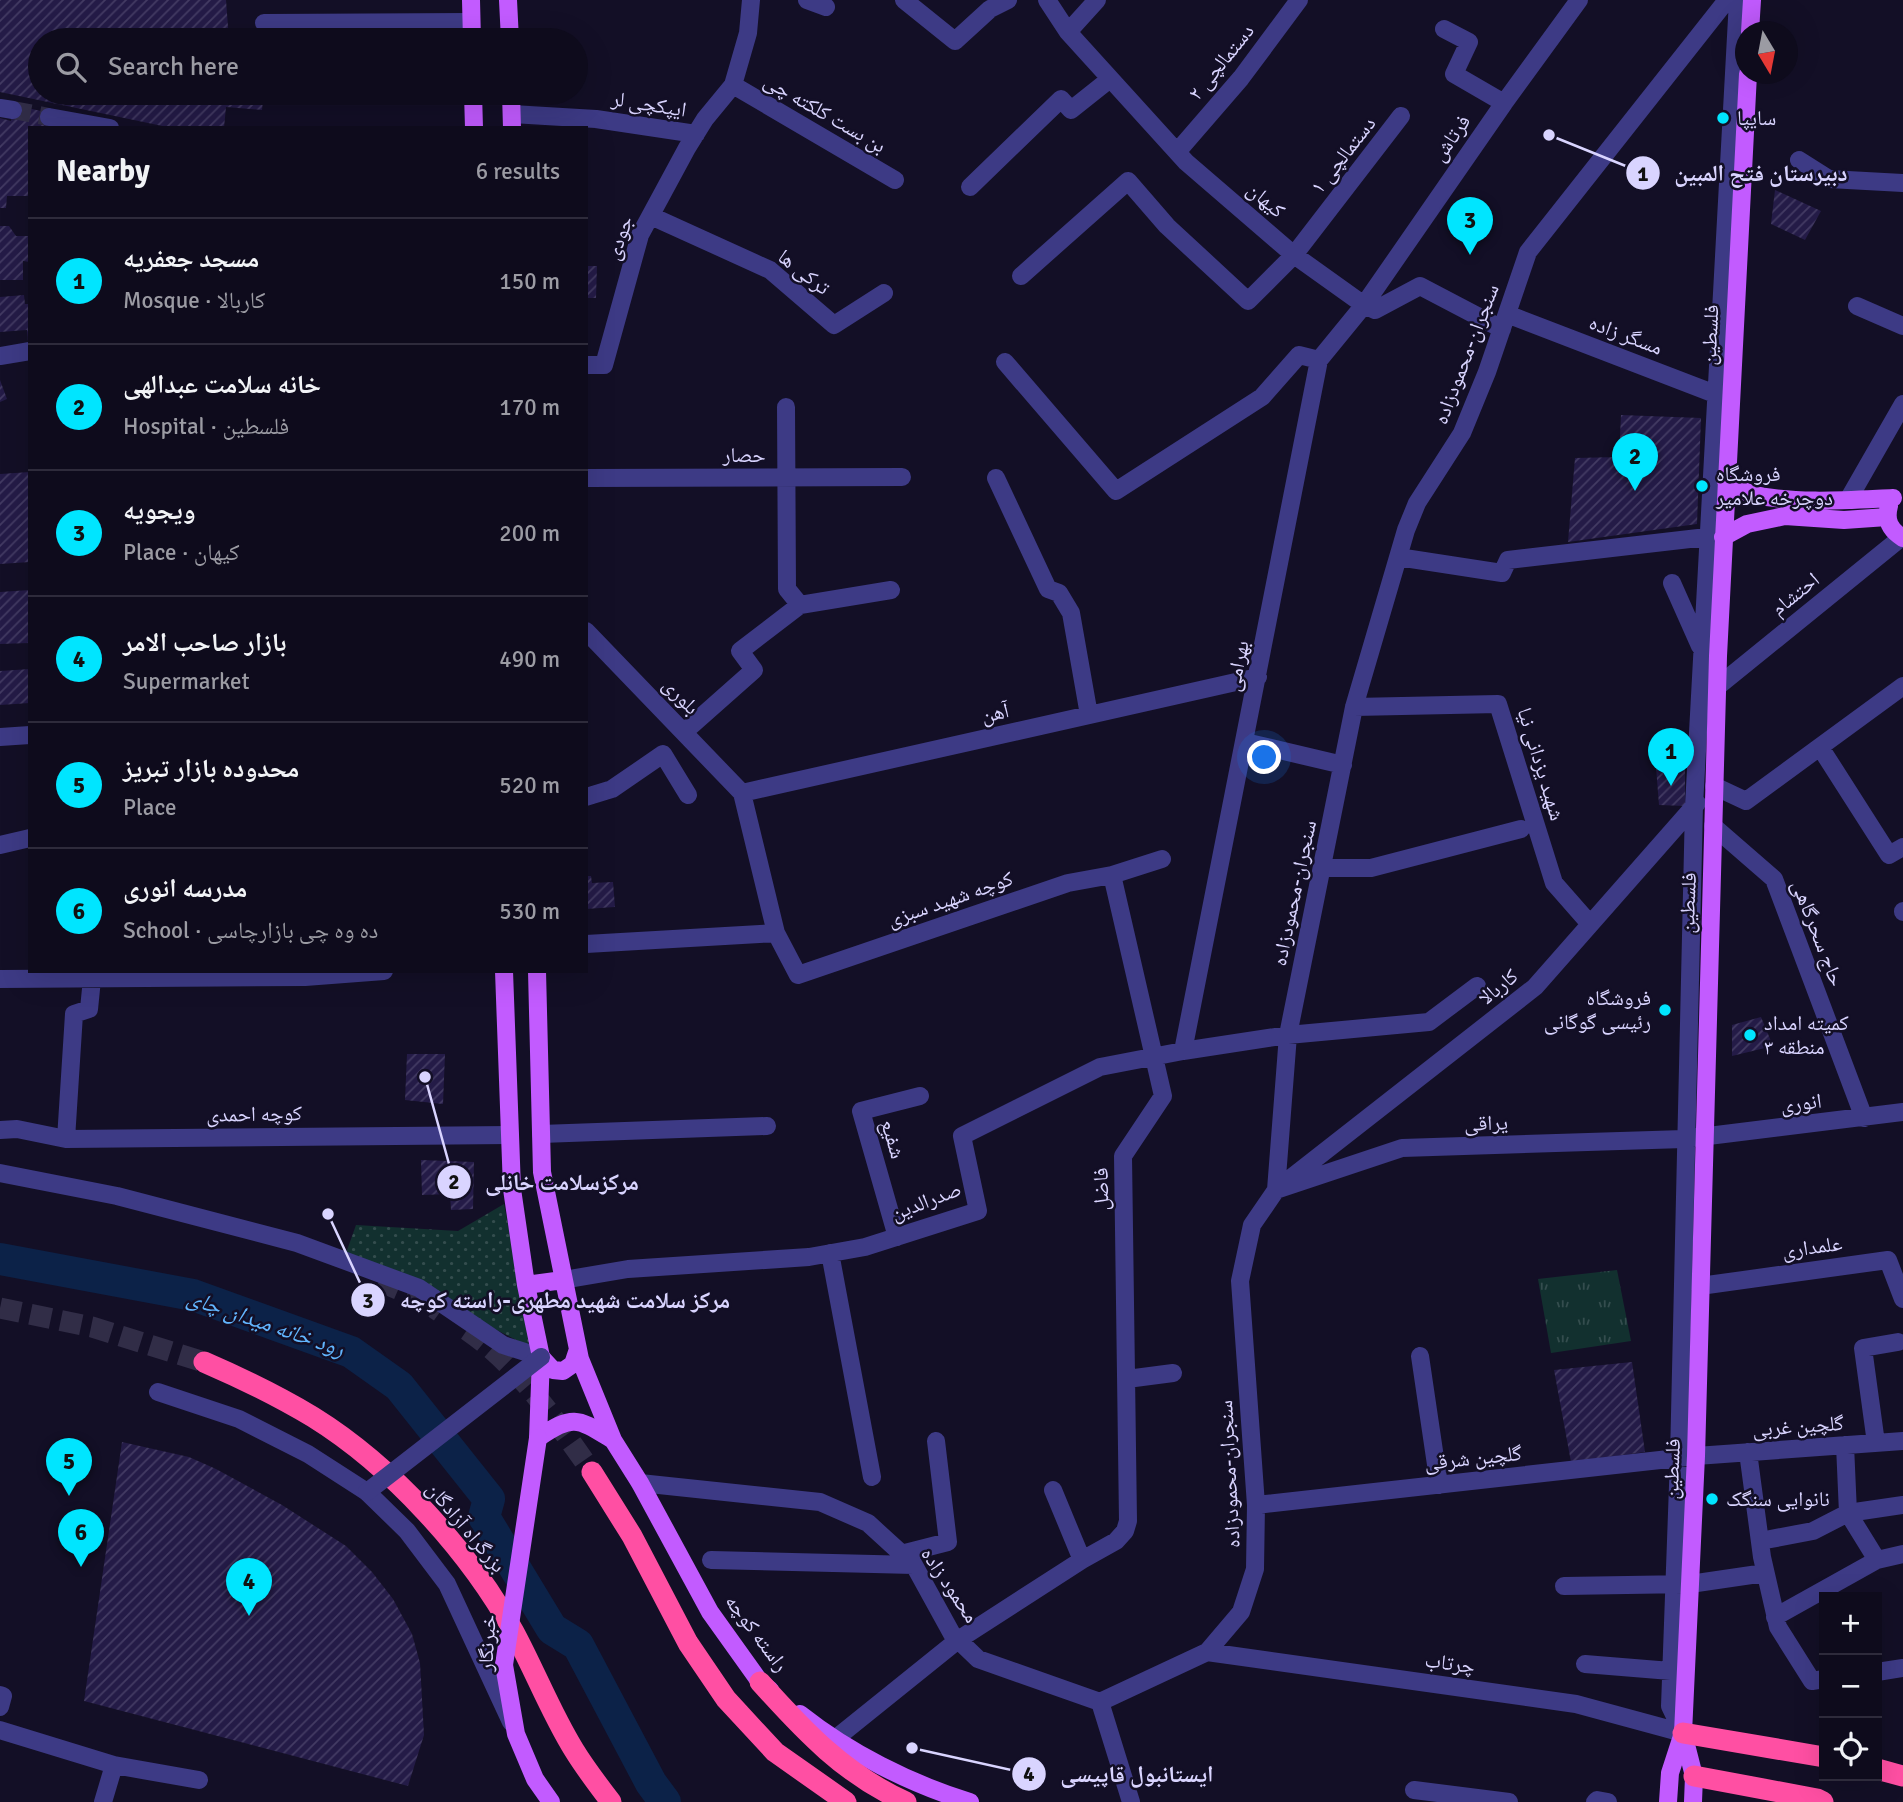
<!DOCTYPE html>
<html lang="en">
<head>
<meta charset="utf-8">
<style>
	:root { --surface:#0e0b1c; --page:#1c1929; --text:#f1f3f6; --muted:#9b9ba3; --line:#2e2b3b; --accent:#00e5ff }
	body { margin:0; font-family:Signika,"Noto Naskh Arabic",sans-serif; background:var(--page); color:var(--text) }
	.controls { position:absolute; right:21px; bottom:21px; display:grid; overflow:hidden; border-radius:0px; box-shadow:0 7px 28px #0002 }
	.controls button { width:63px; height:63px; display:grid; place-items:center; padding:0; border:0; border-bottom:2px solid var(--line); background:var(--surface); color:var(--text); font:35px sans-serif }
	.compass { position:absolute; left:1735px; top:21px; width:63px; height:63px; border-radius:50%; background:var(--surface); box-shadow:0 7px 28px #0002; rotate:170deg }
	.you { position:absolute; left:1265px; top:758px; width:24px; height:24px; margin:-18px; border:5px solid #fff; border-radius:50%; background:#1a73e8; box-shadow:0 0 0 10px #1a73e833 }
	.badge { display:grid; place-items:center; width:46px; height:46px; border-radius:50%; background:var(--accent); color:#111; font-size:23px; font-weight:700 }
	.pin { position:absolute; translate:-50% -58px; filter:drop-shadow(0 2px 4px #0008) }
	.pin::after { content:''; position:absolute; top:37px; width:24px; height:21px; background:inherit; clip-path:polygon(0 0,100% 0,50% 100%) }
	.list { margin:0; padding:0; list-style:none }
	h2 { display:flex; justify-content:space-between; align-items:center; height:91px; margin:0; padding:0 28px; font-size:30px }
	h2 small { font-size:23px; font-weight:400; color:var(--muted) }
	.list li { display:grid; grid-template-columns:46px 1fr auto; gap:21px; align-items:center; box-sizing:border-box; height:126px; padding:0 28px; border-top:2px solid var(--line) }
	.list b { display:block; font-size:26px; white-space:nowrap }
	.list p { margin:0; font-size:23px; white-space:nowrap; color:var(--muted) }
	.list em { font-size:23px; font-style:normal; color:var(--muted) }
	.icon { flex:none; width:38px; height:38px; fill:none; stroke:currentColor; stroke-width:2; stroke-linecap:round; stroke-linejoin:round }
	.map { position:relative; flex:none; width:1903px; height:1802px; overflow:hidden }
	.search { position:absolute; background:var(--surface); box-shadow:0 7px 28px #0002; left:28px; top:28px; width:560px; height:77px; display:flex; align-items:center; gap:18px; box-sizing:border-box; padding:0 24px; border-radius:38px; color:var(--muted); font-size:26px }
	.panel { position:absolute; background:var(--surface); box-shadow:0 7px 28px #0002; left:28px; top:126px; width:560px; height:847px; border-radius:0px }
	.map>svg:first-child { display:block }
</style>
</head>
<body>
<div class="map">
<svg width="1903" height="1802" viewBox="0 0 1903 1802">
	<defs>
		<pattern id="grass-tufts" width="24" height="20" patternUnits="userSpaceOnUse" patternTransform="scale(1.75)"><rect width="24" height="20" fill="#12302f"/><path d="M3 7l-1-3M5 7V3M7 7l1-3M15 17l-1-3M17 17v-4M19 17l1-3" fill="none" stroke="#344d4e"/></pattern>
		<pattern id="park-dots" width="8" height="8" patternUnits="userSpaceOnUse" patternTransform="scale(1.75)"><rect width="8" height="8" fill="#12302f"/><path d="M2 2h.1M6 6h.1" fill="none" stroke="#344d4e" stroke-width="1.8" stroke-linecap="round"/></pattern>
		<pattern id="building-hatch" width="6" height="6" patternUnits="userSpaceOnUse" patternTransform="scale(1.75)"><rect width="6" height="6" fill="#241b47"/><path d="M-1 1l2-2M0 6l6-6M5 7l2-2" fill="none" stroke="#433b63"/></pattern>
	</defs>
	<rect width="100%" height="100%" fill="#130f26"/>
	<path fill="url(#grass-tufts)" d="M1617,1270l14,71 -80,12 -13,-74z"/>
	<path fill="url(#park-dots)" d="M504,1204l27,140 -9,-1 -176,-90 10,-28 102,6z"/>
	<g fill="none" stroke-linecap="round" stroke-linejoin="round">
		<path stroke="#0c2248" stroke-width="32" d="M0,1259l193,36 158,57 48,34 90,113 -5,18 68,112 26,16 73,138 14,19"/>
	</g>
	<path fill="url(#building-hatch)" d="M0,0h226l3,40h-189v53h224l-2,17 -36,-3 -2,21h-52l-172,-36z
		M259,26h8l1,11 25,1 -1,-11h15v11l31,-1v3h-79z
		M437,33l14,1 11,6h-25z
		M14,105l36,8 -3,15h-17v68h-23l-1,12h-6v-90l11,3z
		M1775,190l46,21 -16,29 -34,-16z
		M0,226h9l7,10h14v26l-7,-1v19h-23z
		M586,266h11l-1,32h-10z
		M24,295l1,9h5v37h-2l-1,-11 -27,2v-35z
		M0,380l7,19 -7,3z
		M1621,415l80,3 -4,106 -129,18 7,-84 44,-1z
		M30,472v90l-30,2v-90z
		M30,590v53l-30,1v-52z
		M30,669v34l-30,2v-34z
		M1685,763v43l-26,-1 -3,-38z
		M586,876h5l1,7 21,-1 2,25 -29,2z
		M1761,1017l12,29 -41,10v-31z
		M407,1054h38l-2,50 -38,-4z
		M421,1160l53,2 -1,47 -22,1 -1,-16 -28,1z
		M1632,1362l13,90 -74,10 -17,-92z
		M122,1442l67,15 27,12 66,36 64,41 26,26 21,27 19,35 8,29 4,72 -16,51 -324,-85z"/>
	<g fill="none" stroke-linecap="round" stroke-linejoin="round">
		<path stroke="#312d47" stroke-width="18" stroke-dasharray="18 9" stroke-linecap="butt" d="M13,110l36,7"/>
		<path stroke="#312d47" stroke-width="21" stroke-dasharray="21 10" stroke-linecap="butt" d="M379,1281l44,19 17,12
			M0,1308l92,19 112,35
			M467,1330c52,36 89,91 125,142"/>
		<path stroke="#3d3a85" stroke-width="18" d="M807,0l19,7
			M904,0l51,41 35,-32 18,-9
			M1047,0l21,32 118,130 108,93 70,50 11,5 45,-24 82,43
			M264,23l207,-1
			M1444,29l25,13 -15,32 50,29
			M1068,32l29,-32
			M733,85l162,95
			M0,108l13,2
			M512,114l84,5 100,15
			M49,117l61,11
			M1177,152l64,-74 58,-78
			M1799,160l30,19 74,4
			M970,187l91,-88 10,11 39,-31
			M651,216l119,54 64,55 50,-32
			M1021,276l107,-95 39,45 81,75 46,-46 107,-139
			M1857,306l46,20
			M1507,314l216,83
			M0,356l30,-5
			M1005,362l111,129 146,-94 37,-42 20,5
			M586,365h18l36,-130 47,-87 18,-29 28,-34 15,-52 3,-33
			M786,407l1,182 13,16 91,-15
			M586,478l316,-1
			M996,478l52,111 11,4 12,20 18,102
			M1848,500l55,-96
			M1398,557l104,16 6,-13 199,-23
			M1672,583l28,63
			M586,631l156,162 34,140 22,42 270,-92 44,-8 50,-16
			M1717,687l185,-150
			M1354,707l144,-3 56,179 36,41
			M684,732l70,-62 -14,-19 60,-46
			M0,737l30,-2
			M1245,742l98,23
			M1820,747l69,108 14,-8
			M1714,786l32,15 157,-115
			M742,793l516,-116
			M586,797l26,-8 51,-35 25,41
			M1713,826l61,53 90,239
			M0,845l30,-7
			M1323,868h48l150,-39
			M1903,911v1
			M586,944l190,-11
			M0,979l305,-2 79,-6
			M1183,1051l136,-691 45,-55 140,-202 75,-103
			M0,1130l17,-1 49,10 444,-4
			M541,1134l226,-8
			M66,1139l8,-125 15,-5 3,-30
			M0,1173l117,23 180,47 122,45 84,57 38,12
			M1287,1181l248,-194 162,-184
			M1276,1190l126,-42 282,-9 219,-27
			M897,1237l-36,-126 59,-15
			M830,1253l42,224
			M563,1280l65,-11 181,-12 56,-10 113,-36 -16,-75 138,-69 83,-16 105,-16 141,-13 48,-36
			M1700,1286l188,-26 15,39
			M1420,1356l19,129
			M1127,1379l46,-6
			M158,1392l81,27 69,35 59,38 40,39 40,53 64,138
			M1876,1443l-13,-95 35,-6
			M1845,1445l3,68 29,47
			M1748,1452l14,105 16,70 34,54 12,-2
			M640,1483l180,19 48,21 46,42 38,69 26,25 122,43
			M1053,1490l29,70
			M1256,1505l440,-49 207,-15
			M1760,1541l53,-10 35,-18 55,-8
			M901,1554l47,-12 -12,-101
			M711,1560l203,5
			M1564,1586l126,-2 75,-11
			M1775,1617l102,-57 26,-6
			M1207,1652l369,52 107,29
			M1585,1664l98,8
			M1877,1672l26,-4
			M0,1695l3,1 -3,11
			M0,1730l114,35 -11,37
			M1683,1733l-13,-27 9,-248 15,-652 44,-806
			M835,1739l123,-99 124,-80 34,-19 9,-10 3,-10 -5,-365 40,-60 -51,-221
			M114,1765l85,15
			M1414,1790l95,12
			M1131,1802l-31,-100 107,-50 34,-40 14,-43 1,-64 -16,-224 12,-56 24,-35 12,-155 66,-328 52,-177 11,-27 45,-70 25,-61 41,-120 199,-252
			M1595,1802l2,-2 11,2"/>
		<path stroke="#c25bff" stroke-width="18" d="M471,0l1,40
			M508,0l2,40
			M1750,32l2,-32
			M473,93l1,35
			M511,93l1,35
			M1726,481c9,5 19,12 29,14 43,9 94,5 138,3
			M1889,506c-4,15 1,24 14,32
			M1723,537l24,-13 38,-8 59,4 43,-3
			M504,971l8,218 14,96 15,72 -3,81
			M537,971l5,201 38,187 33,81 27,43 70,129 50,70 10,8
			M526,1285l37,-5
			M541,1357l12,13 10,1 10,-7 5,-15
			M538,1438c36,-24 39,-20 75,2
			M504,1665l12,69 19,45 16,23
			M800,1714c48,38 110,70 170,88
			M1683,1733l11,43 -1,26
			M1668,1802l2,-29 13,-40 13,-277 22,-800 30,-582"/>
		<path stroke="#ff4fa3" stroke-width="21" d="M204,1362c37,16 74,34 109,55 79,49 156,134 201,215 21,39 37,81 60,118 11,18 24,35 37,52
			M592,1472l40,64 56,107 38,56 49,53 71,50
			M760,1682c44,49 85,93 146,120
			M1683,1733l141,24
			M1877,1769l26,7
			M1694,1776l123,23 6,3"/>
		<path stroke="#3d3a85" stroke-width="18" d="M367,1492l174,-135"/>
		<path stroke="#c25bff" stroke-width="18" d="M504,1665l34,-227"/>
	</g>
	<g fill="#00e5ff" stroke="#130f26" stroke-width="2.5">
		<circle cx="1723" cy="118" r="7"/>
		<circle cx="1702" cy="486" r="7"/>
		<circle cx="1665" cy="1010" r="7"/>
		<circle cx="1750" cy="1035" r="7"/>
		<circle cx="1712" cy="1499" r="7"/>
	</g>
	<g text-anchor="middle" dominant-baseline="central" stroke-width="5" stroke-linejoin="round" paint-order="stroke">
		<g font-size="21" fill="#d9d4ff" stroke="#130f26">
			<text transform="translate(1221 62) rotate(-51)">دستمالچی ۲</text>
			<text transform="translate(649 104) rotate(9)">ایپکچی لر</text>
			<text transform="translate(825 113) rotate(30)">بن بست کلکته چی</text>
			<text transform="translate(1451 138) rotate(-55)">فرتاش</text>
			<text transform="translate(1343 155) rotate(-52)">دستمالچی ۱</text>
			<text transform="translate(1266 200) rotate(41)">کیهان</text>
			<text transform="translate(619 238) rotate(-70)">جودی</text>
			<text transform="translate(804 272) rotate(38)">ترکی ها</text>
			<text transform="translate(1626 335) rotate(21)">مسگر زاده</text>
			<text transform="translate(1710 335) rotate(-87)">فلسطین</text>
			<text transform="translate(1466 354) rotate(-69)">سنجران-محمودزاده</text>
			<text x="744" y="455">حصار</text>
			<text transform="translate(1795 594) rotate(-39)">احتشام</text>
			<text transform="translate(1237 666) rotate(-79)">بهرامی</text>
			<text transform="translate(681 696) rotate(46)">بلوری</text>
			<text transform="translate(995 713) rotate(-13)">آهن</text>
			<text transform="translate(1541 764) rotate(73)">شهید یزدانی نیا</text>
			<text transform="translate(1294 893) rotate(-78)">سنجران-محمودزاده</text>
			<text transform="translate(950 899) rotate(-19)">کوچه شهید سبزی</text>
			<text transform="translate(1688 903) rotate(-88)">فلسطین</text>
			<text transform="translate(1818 933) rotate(69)">حاج سحرگاهی</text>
			<text transform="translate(1498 987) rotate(-39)">کاربالا</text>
			<text transform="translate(1801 1103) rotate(-7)">انوری</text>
			<text transform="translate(254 1114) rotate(-1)">کوچه احمدی</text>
			<text transform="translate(1486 1123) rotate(-2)">یراقی</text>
			<text transform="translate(893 1139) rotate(74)">شفیع</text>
			<text transform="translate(1101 1189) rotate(-91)">فاضل</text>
			<text transform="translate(926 1201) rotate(-21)">صدرالدین</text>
			<text transform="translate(1812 1247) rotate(-8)">علمداری</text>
			<text transform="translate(1798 1426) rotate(-4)">گلچین غربی</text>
			<text transform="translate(1473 1458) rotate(-6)">گلچین شرقی</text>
			<text transform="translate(1672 1469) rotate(-88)">فلسطین</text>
			<text transform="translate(1229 1474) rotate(-93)">سنجران-محمودزاده</text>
			<text transform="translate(466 1527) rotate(50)">بزرگراه آزادگان</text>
			<text transform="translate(950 1585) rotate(56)">محمود زاده</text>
			<text transform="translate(757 1633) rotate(53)">راسته کوچه</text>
			<text transform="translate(487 1643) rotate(-86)">خبرنگار</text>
			<text transform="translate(1450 1663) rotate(8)">چرتاب</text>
		</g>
		<g font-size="21" fill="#d9d4ff" stroke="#130f26" text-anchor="start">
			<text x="1737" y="118">سایپا</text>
			<text x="1716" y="474">فروشگاه<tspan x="1716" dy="24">دوچرخه علامیر</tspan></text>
			<text x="1651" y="998" text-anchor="end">فروشگاه<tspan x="1651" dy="24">رئیسی گوگانی</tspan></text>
			<text x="1764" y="1023">کمیته امداد<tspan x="1764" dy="24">منطقه ۳</tspan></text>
			<text x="1726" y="1499">نانوایی سنگک</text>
		</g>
		<g font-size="23" font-style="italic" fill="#62b6ff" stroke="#130f26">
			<text transform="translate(266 1323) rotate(19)">رود خانه میدان چای</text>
		</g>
	</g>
	<path fill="none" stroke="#d9d4ff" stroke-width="2.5" d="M1549 135L1643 173M425 1077L454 1182M328 1214L368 1300M912 1748L1029 1774"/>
	<g fill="#d9d4ff" stroke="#130f26" stroke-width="2.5">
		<circle cx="1549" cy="135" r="7"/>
		<circle cx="425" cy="1077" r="7"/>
		<circle cx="328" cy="1214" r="7"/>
		<circle cx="912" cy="1748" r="7"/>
		<circle cx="1643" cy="173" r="18"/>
		<circle cx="454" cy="1182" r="18"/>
		<circle cx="368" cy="1300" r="18"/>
		<circle cx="1029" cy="1774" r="18"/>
	</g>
	<g font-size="21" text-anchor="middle" font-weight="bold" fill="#111">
		<text x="1643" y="181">1</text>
		<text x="454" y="1189">2</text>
		<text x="368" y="1308">3</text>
		<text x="1029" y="1781">4</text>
	</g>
	<g font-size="23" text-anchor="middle" font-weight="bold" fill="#d9d4ff" stroke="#130f26" stroke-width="5" stroke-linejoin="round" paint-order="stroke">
		<text x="1761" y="181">دبیرستان فتح المبین</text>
		<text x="562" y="1190">مرکزسلامت خانلی</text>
		<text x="565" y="1308">مرکز سلامت شهید مطهری-راسته کوچه</text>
		<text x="1137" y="1782">ایستانبول قاپیسی</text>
	</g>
</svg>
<div class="controls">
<button>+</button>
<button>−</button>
<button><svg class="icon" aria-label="locate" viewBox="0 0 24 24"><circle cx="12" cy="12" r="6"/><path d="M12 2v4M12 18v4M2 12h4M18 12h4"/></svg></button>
</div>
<svg class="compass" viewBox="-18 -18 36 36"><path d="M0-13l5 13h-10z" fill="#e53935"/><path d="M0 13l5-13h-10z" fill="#9b9ba3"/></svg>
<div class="you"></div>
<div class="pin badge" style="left:1671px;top:786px">1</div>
<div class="pin badge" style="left:1635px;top:491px">2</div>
<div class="pin badge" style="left:1470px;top:255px">3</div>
<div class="pin badge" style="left:249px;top:1616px">4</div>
<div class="pin badge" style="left:69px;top:1496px">5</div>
<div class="pin badge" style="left:81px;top:1567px">6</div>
<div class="search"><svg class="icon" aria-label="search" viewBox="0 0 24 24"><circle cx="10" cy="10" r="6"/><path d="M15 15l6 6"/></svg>Search here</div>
<section class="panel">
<h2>Nearby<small>6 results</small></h2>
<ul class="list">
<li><span class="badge">1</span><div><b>مسجد جعفریه</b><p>Mosque · کاربالا</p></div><em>150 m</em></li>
<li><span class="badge">2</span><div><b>خانه سلامت عبدالهی</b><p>Hospital · فلسطین</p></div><em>170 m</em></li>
<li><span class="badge">3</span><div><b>ویجویه</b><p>Place · کیهان</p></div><em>200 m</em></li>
<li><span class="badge">4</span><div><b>بازار صاحب الامر</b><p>Supermarket</p></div><em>490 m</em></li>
<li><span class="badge">5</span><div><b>محدوده بازار تبریز</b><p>Place</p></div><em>520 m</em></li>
<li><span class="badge">6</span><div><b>مدرسه انوری</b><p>School · ده وه چی بازارچاسی</p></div><em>530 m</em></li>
</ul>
</section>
</div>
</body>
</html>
